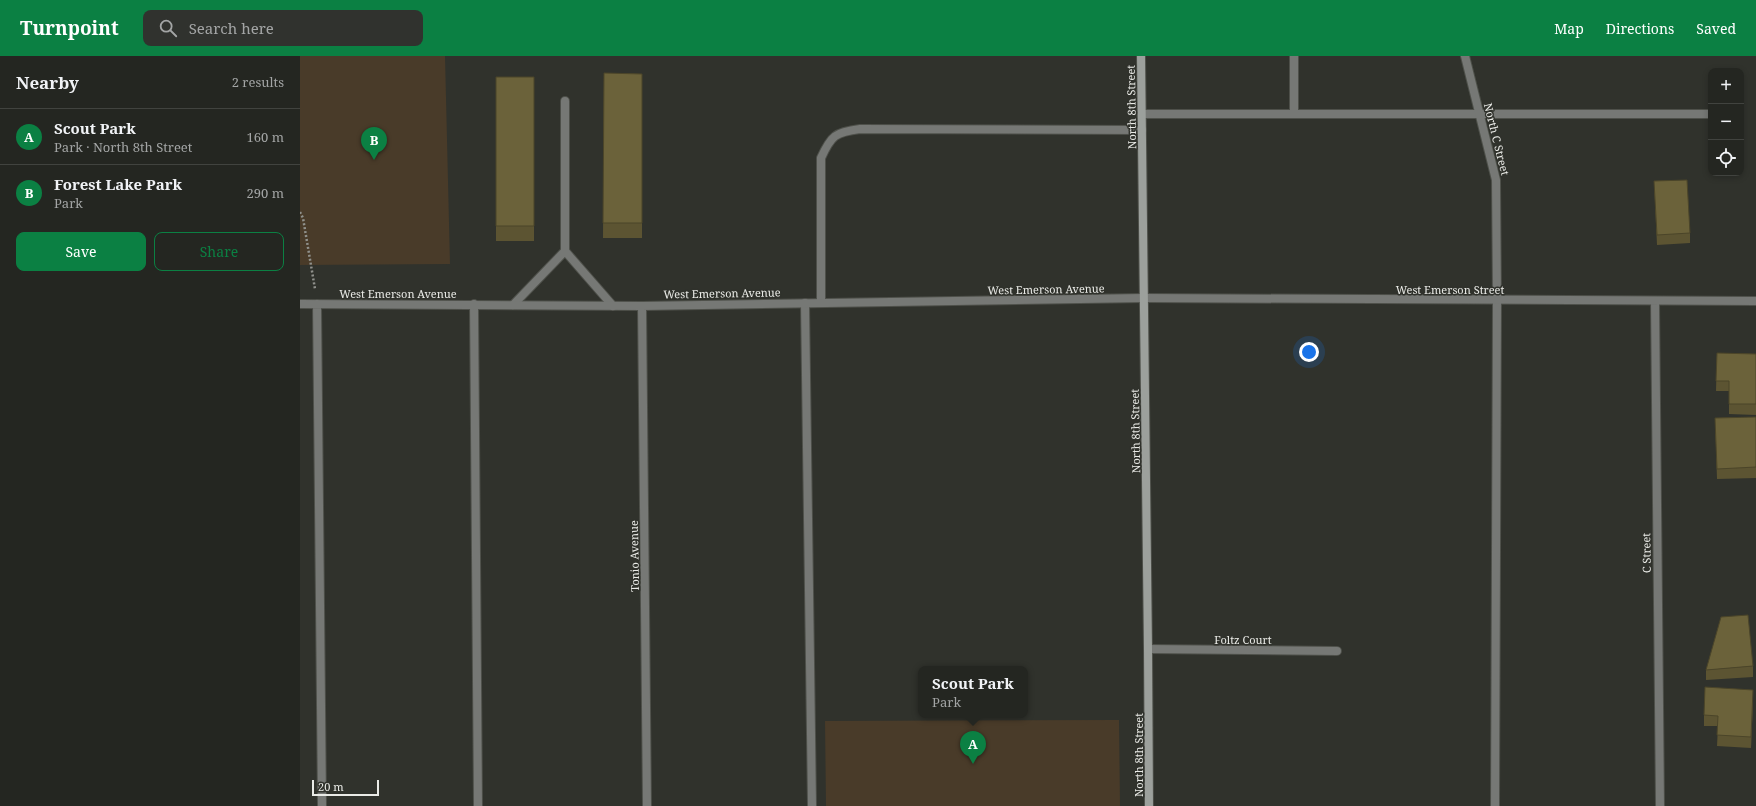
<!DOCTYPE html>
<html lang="en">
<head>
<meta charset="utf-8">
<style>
	:root { --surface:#242621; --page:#30322e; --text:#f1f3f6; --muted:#a3a5a5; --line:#41433f; --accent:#0b8043 }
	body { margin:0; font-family:"Noto Serif",serif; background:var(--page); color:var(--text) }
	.controls { position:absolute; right:12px; top:12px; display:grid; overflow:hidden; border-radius:8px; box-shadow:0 2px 6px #0003 }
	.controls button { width:36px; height:36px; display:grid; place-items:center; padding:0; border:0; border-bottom:1px solid var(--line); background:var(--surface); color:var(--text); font:20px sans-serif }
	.scale { position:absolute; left:12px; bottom:10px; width:67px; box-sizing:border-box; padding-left:4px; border:2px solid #eaebe7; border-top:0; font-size:11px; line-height:14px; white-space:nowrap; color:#eaebe7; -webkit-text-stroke:3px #30322c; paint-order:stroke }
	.you { position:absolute; left:1009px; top:296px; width:14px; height:14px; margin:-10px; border:3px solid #fff; border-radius:50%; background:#1a73e8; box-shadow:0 0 0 6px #1a73e833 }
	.badge { display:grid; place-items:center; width:26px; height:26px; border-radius:50%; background:var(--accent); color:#fff; font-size:13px; font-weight:700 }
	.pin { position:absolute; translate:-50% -33px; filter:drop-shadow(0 1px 2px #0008) }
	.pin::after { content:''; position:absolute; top:21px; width:14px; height:12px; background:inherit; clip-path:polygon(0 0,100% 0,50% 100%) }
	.popup { position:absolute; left:618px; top:610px; width:110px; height:52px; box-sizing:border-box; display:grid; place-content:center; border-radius:8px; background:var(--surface); filter:drop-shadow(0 1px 3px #0005); font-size:13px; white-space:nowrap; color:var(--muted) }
	.popup b { font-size:15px; color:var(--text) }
	.popup::after { content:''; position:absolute; left:50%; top:100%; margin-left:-8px; border:8px solid transparent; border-top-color:var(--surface) }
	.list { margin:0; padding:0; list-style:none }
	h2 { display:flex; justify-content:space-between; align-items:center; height:52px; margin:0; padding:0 16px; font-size:17px }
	h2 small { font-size:13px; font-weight:400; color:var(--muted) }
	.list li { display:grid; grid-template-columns:26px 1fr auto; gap:12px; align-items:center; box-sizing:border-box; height:56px; padding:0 16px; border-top:1px solid var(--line) }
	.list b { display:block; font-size:15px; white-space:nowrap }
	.list p { margin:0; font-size:13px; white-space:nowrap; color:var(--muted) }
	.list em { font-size:13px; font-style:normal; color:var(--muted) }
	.actions { display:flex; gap:8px; padding:12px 16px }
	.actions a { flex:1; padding:9px 0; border:1px solid var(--accent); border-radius:8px; text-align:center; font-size:14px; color:var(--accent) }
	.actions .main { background:var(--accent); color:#fff }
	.icon { flex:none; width:22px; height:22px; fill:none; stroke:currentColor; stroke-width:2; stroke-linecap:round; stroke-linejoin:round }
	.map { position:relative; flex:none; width:1456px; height:750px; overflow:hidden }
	header { display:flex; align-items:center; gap:24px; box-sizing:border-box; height:56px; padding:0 20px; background:var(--accent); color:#fff }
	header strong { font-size:19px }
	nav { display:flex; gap:22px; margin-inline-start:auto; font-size:14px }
	.search { width:280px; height:36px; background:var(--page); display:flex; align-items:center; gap:10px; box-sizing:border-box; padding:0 14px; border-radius:8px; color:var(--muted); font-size:15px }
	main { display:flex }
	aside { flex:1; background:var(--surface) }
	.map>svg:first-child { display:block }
</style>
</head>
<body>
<header>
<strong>Turnpoint</strong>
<div class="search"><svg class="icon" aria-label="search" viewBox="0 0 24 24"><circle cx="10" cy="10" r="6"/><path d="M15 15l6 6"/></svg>Search here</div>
<nav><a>Map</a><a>Directions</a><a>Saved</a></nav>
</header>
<main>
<aside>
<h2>Nearby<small>2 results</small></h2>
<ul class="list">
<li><span class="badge">A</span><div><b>Scout Park</b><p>Park · North 8th Street</p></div><em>160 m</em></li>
<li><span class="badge">B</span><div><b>Forest Lake Park</b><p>Park</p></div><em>290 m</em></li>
</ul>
<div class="actions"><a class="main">Save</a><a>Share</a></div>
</aside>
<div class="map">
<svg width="1456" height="750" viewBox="0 0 1456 750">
	<rect width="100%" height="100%" fill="#30322c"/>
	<path fill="#493b29" d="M0,0h145l5,208 -150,1z
		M819,664l1,86h-294l-1,-85z"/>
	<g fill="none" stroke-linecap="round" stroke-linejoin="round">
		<g stroke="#4e504a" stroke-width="10">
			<path id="lane" d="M994,0v58
				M842,58h569
				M265,195l48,55
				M505,247l7,503
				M521,247v-145c10,-22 14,-26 39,-29l282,1
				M174,248l4,502
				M213,249l52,-54v-150
				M1195,750l2,-506"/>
		</g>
		<g stroke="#4e504a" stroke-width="10">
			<path id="street" d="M1165,0l31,124 1,120
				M1355,245l5,505
				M0,248l342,2 502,-8 612,3
				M17,248l5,502
				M342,250l5,500
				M848,593l189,2"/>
		</g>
		<g stroke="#4e504a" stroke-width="10">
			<path id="secondary" d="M841,0l7,593 1,157"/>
		</g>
		<path stroke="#90918c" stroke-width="2.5" stroke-dasharray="2 2" stroke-linecap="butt" d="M0,156l3,6 12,71"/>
		<use href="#lane" stroke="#767875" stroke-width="8"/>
		<use href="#street" stroke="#767875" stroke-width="8"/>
		<use href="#secondary" stroke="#9ca09c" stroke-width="8"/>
	</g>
	<path fill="#5c5432" d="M304,17l38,1v164h-39z
		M196,21h38v164h-38z
		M1354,125l36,52v10l-33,2z
		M1417,297l39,1v61l-27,-1v-23h-13z
		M1456,361v61l-39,1 -2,-61z
		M1453,610v11l-47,3v-10z
		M1453,644l-2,48 -34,-2 1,-20h-14v-11z"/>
	<path fill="#4b4529" d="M1453,634v10l-2,48v-11z"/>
	<path fill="#6b623a" stroke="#4b4529" d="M304,17l38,1v149h-39z
		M196,21h38v149h-38z
		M1387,124l3,53 -33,2 -3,-54z
		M1417,297l39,1v50h-27v-23h-13z
		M1456,361v50l-39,2 -2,-51z
		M1448,559l5,51 -47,4 15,-53z
		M1405,631l48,3 -2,47 -34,-2 1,-19 -14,-1z"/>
	<g text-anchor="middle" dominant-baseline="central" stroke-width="3" stroke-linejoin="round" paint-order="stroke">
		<g font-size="11" fill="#eaebe7" stroke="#30322c">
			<text transform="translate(831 51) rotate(-91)">North 8th Street</text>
			<text transform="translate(1197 83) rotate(76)">North C Street</text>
			<text transform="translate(746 233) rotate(-1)">West Emerson Avenue</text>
			<text x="1150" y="233">West Emerson Street</text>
			<text x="98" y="237">West Emerson Avenue</text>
			<text transform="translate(422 237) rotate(-1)">West Emerson Avenue</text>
			<text transform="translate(835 375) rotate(-91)">North 8th Street</text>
			<text transform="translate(1346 497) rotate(-91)">C Street</text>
			<text transform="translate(334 500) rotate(-91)">Tonio Avenue</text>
			<text x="943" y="583">Foltz Court</text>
			<text transform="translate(838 699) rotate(-90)">North 8th Street</text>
		</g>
	</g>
</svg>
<div class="controls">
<button>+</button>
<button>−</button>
<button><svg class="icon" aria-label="locate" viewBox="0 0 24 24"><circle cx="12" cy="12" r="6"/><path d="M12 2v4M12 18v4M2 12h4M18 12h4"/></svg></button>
</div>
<div class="scale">20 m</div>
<div class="you"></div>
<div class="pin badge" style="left:673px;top:708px">A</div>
<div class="popup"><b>Scout Park</b>Park</div>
<div class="pin badge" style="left:74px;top:104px">B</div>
</div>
</main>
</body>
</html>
